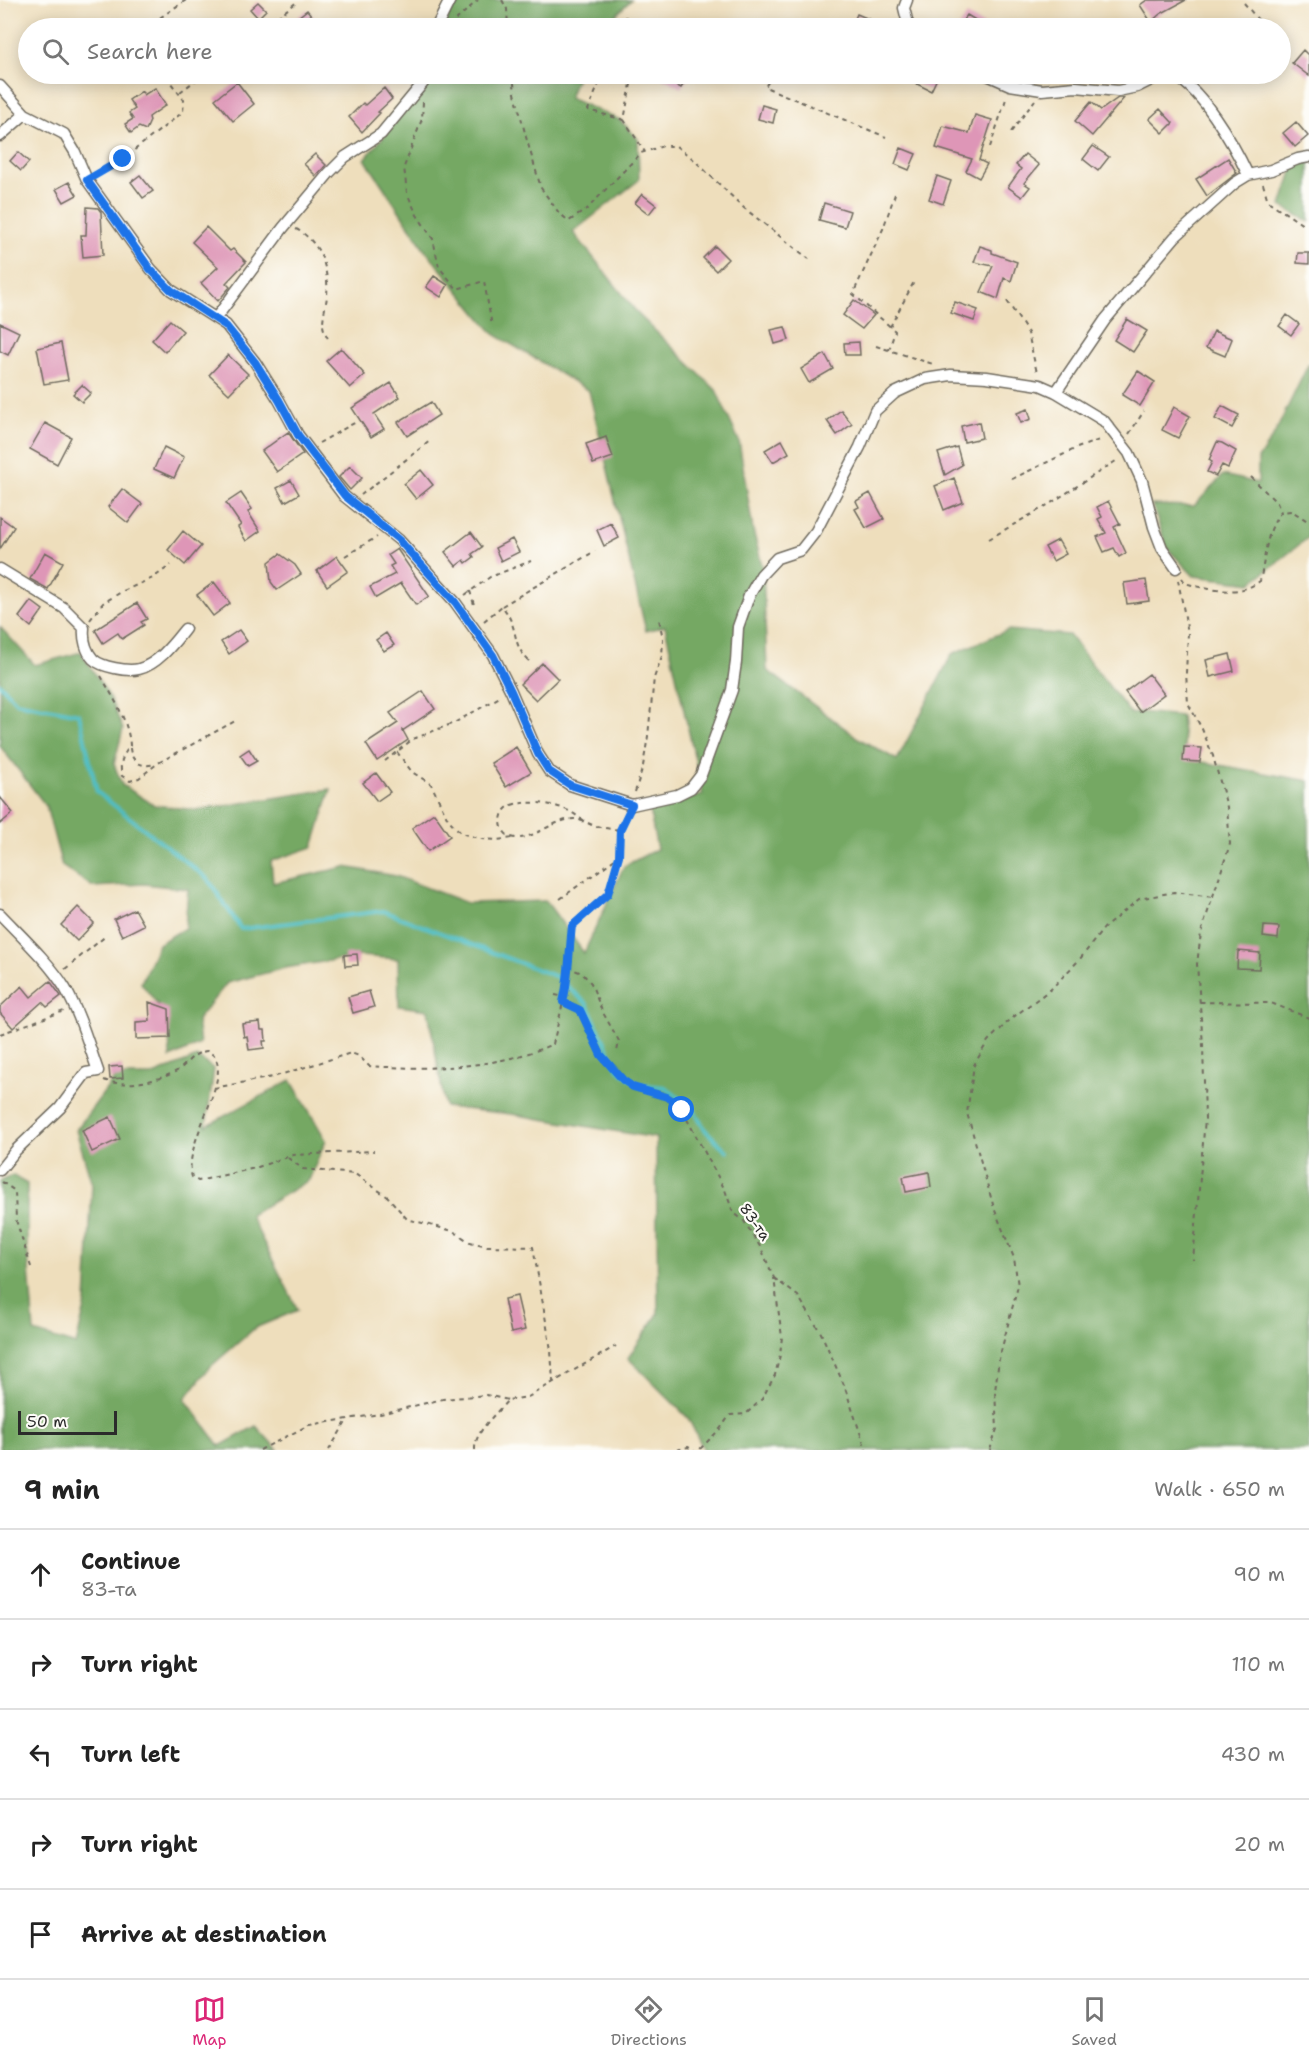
<!DOCTYPE html>
<html lang="en">
<head>
<meta charset="utf-8">
<style>
	:root { --surface:#fff; --page:#f2f2f2; --text:#222; --muted:#767676; --line:#e0e0e0; --accent:#db2777 }
	body { margin:0; font-family:"Shantell Sans",sans-serif; background:var(--page); color:var(--text) }
	.scale { position:absolute; left:18px; bottom:15px; width:99px; box-sizing:border-box; padding-left:6px; border:3px solid #2b2b2b; border-top:0; font-size:16px; line-height:21px; white-space:nowrap; color:#2b2b2b; -webkit-text-stroke:4px #fdfcf7; paint-order:stroke }
	.stop { position:absolute; width:18px; height:18px; margin:-14px; border:4px solid #1a73e8; border-radius:50%; background:#fff }
	.stop.end { background:#1a73e8; border-color:#fff; box-shadow:0 2px 6px #0008 }
	.list { margin:0; padding:0; list-style:none }
	h2 { display:flex; justify-content:space-between; align-items:center; height:78px; margin:0; padding:0 24px; font-size:26px }
	h2 small { font-size:20px; font-weight:400; color:var(--muted) }
	.list li { display:grid; grid-template-columns:39px 1fr auto; gap:18px; align-items:center; box-sizing:border-box; height:90px; padding:0 24px; border-top:2px solid var(--line) }
	.list b { display:block; font-size:22px; white-space:nowrap }
	.list p { margin:0; font-size:20px; white-space:nowrap; color:var(--muted) }
	.list em { font-size:20px; font-style:normal; color:var(--muted) }
	.icon { flex:none; width:33px; height:33px; fill:none; stroke:currentColor; stroke-width:2; stroke-linecap:round; stroke-linejoin:round }
	.map { position:relative; flex:none; width:1309px; height:1450px; overflow:hidden }
	.search { position:absolute; background:var(--surface); box-shadow:0 3px 15px #0003; left:18px; right:18px; top:18px; height:66px; display:flex; align-items:center; gap:15px; box-sizing:border-box; padding:0 21px; border-radius:33px; color:var(--muted); font-size:22px }
	.sheet { height:528px; background:var(--surface) }
	nav { display:flex; justify-content:space-around; align-items:center; box-sizing:border-box; height:84px; border-top:2px solid var(--line); background:var(--surface); font-size:16px; color:var(--muted) }
	nav a { display:grid; justify-items:center; gap:3px }
	nav .on { color:var(--accent) }
	.map>svg:first-child { display:block }
</style>
</head>
<body>
<div class="map">
<svg width="1309" height="1450" viewBox="0 0 1309 1450">
	<rect width="100%" height="100%" fill="#fdfcf7"/>
	<filter id="ink" filterUnits="userSpaceOnUse"><feTurbulence type="fractalNoise" baseFrequency=".0167" numOctaves="2"/><feDisplacementMap in="SourceGraphic" scale="12" xChannelSelector="R" yChannelSelector="G"/><feConvolveMatrix kernelMatrix="1 2 1 2 8 2 1 2 1" color-interpolation-filters="sRGB"/></filter>
	<filter id="wash" filterUnits="userSpaceOnUse"><feTurbulence type="fractalNoise" baseFrequency=".008" numOctaves="4" result="noise"/><feDisplacementMap in="SourceGraphic" scale="24" xChannelSelector="R" yChannelSelector="G"/><feGaussianBlur stdDeviation="1.35" result="paint"/><feColorMatrix in="noise" values="0 0 0 0 0 0 0 0 0 0 0 0 0 0 0 0 0 1.4 0 .05"/><feComposite in="paint" operator="in"/></filter>
	<g filter="url(#wash)">
		<rect width="100%" height="100%" fill="#eedebc"/>
		<path fill="#74a864" stroke="#506a48" stroke-width="1.5" d="M456,0h175l-28,28h-159l6,-18z
			M431,74h147l-9,24 51,22 18,19 1,41 -66,52 66,83 77,75 23,51 14,89 10,39 4,101 91,68 39,22 55,-106 56,-24 61,5 62,79 9,-2 41,4 5,43 123,22v669h-605l-16,-32 -60,-60 30,-44 -2,-176 -145,-24 -66,-7 -17,-97 -29,-4 -1,-47 -38,-3 -75,12 -58,15 -30,37 3,24 -30,14 -1,-25 -4,-19 -24,-31 17,-39 27,-16 3,-39 -44,-5 -51,3 -31,-21 -16,-60 -46,-60v-119l35,38 46,-13 28,44 14,33 -9,35 8,21 32,20 43,5 134,-21 -18,58 -42,14 2,22 72,-16 51,9 71,27 79,-2 38,52 40,-87 33,-17 -8,-41 54,-13 -38,-169 -19,5 -57,-240 -95,-57 -69,-84 -60,-91 64,-78z
			M1297,156h12v66l-28,-16z
			M1309,363v174l-58,46 -57,-7 -27,-28 -15,-43 42,1 29,-31 35,8v-24l16,-24z
			M197,1057l17,12 -8,57 85,-46 35,60 -17,40 -59,35 48,95 -43,18 -46,40 -24,31 35,47 36,-20 22,24h-278v-268l12,-7 15,9v60l7,88 42,13 10,-42 6,-119 -16,-54 40,-54h35z"/>
		<g fill="none" stroke-linecap="round" stroke-linejoin="round">
			<path stroke="#50bec4" stroke-width="4" d="M0,684l16,18 63,12 18,78 111,87 33,50 142,-18 174,66 30,27 30,64 20,16 28,3 28,22 13,22 21,20"/>
		</g>
		<g id="blocks">
			<path fill="#de96b7" d="M1147,0h39l-26,14 -9,8 -11,-17z
				M258,2l8,8 -8,8 -8,-9z
				M307,10l15,18h-38z
				M857,14l33,14h-39z
				M967,15l22,13h-31z
				M1303,50l6,6v20l-17,-13z
				M656,74h34l-9,14z
				M915,74h24l-8,17 -20,-10z
				M237,82l17,22 -21,17 -18,-22z
				M155,88l11,17 -17,12 1,4 -4,9 -7,-3 -8,6 -6,-9 8,-5 -4,-6 6,-4 -6,-9 13,-9 2,4z
				M384,88l8,11 -14,13 2,1 -18,19 -13,-15 14,-14 2,2z
				M1118,98h6l-32,38 -17,-15 16,-19 10,8z
				M762,105l14,4 -3,14 -15,-4z
				M1160,109l13,14 -10,10 -14,-14z
				M975,115l17,5 -13,40 8,4 -8,14 -13,-7 6,-12 -36,-11 7,-22 26,7z
				M1296,122l12,14 -13,11 -12,-14z
				M1093,146l16,11 -11,14 -15,-12z
				M901,148l15,6 -7,16 -14,-6z
				M18,152l11,10 -8,9 -11,-10z
				M315,154l11,11 -10,11 -12,-12z
				M1025,154l14,11 -15,18 6,4 -8,10 -14,-10 13,-18 -5,-4z
				M1228,158l9,15 -30,23 -11,-17z
				M140,175l13,16 -10,7 -12,-16z
				M937,176l14,5 -8,23 -14,-5z
				M69,182l8,13 -13,7 -8,-13z
				M642,194l14,11 -7,9 -14,-11z
				M824,203l26,8 -5,16 -26,-7z
				M87,207l11,1 3,4 2,43 -20,2 -2,-22h5z
				M206,227l24,24 3,-2 13,13 -20,21 4,4 -12,14 -17,-18 17,-16 -26,-25z
				M715,246l13,13 -12,12 -13,-13z
				M980,246l12,4v3l25,9 -6,19 -7,-3 -6,21 -17,-7 12,-26 -19,-4z
				M1298,253h11v11l-12,-1z
				M434,276l14,9 -7,12 -15,-10z
				M854,300l20,15 -12,14 -19,-14z
				M955,302l23,8 -4,11 -23,-8z
				M1287,315l12,9 -8,11 -12,-9z
				M1127,319l20,12 -14,21 -19,-12z
				M170,320l13,11 -18,21 -13,-12z
				M0,323l19,9 -11,23 -8,-4z
				M785,327l4,13 -14,4 -4,-14z
				M1214,331l18,8 -7,17 -19,-8z
				M859,342l1,13h-15l-1,-12z
				M61,343l7,37 -24,4 -7,-36z
				M341,348l24,27 -15,13 -24,-27z
				M825,354l8,15 -24,14 -8,-14z
				M228,355l20,19 -19,20 -20,-19z
				M1138,371l17,11 -15,24 -18,-11z
				M391,383l9,14 -26,17 10,15 -13,8 -19,-29z
				M82,385l9,8 -9,9 -9,-8z
				M431,402l8,13 -32,21 -9,-14z
				M1222,406l17,9 -7,13 -17,-9z
				M1174,407l16,9 -12,22 -16,-8z
				M1028,409l3,10 -10,4 -4,-10z
				M841,410l11,14 -15,11 -10,-14z
				M979,422l3,16 -18,4 -3,-16z
				M45,423l26,14 -14,27 -27,-15z
				M288,432l15,22 -26,18 -15,-21z
				M606,437l7,20 -20,7 -7,-20z
				M782,440l7,13 -16,9 -8,-12z
				M1217,442l5,1 14,8 -8,17 -6,-3 -6,11 -9,-4 5,-10 -3,-2z
				M164,447l20,10 -10,21 -20,-9z
				M957,447l5,18 -17,10 -7,-22z
				M350,466l12,12 -12,12 -11,-13z
				M421,470l12,15 -17,14 -12,-15z
				M954,478l9,24 -19,8 -9,-24z
				M291,480l8,14 -14,8 -8,-14z
				M122,489l20,15 -14,19 -20,-16z
				M241,493l11,16 -4,3 12,19 -14,10 -8,-14 3,-2 -15,-22z
				M870,493l14,26 -18,9 -11,-19 4,-2 -3,-6z
				M1108,501l12,23 -6,3 12,26 -7,4 -5,-9 -10,4 -7,-15 9,-4 -8,-14 4,-2 -5,-10z
				M0,517l14,10 -14,22z
				M611,523l8,15 -15,8 -7,-16z
				M183,531l18,15 -16,19 -17,-15z
				M471,532l11,15 -10,7 2,3 -8,6 -2,-3 -8,6 -11,-14z
				M512,539l7,13 -18,9 -6,-13z
				M1058,540l8,14 -13,7 -8,-14z
				M397,549l32,47 -13,9 -15,-22 -25,15 -6,-11 25,-13 -5,-8 4,-2 -6,-9z
				M45,552l18,10 -15,27 -18,-10z
				M280,554l15,11 6,9 -24,16 -6,-8 -2,-20z
				M337,556l11,15 -21,15 -10,-15z
				M1146,580l3,21 -22,3 -3,-21z
				M214,582l16,21 -17,13 -16,-21z
				M31,601l12,9 -12,17 -12,-10z
				M137,603l10,16 -6,3 3,3 -22,14 -4,-6 -15,10 -8,-13z
				M239,630l8,11 -18,13 -8,-12z
				M386,633l8,12 -10,6 -8,-11z
				M1230,654l4,17 -24,6 -4,-17z
				M542,663l16,16 -22,21 -16,-16z
				M1149,674l15,20 -24,18 -15,-20z
				M423,691l12,18 -33,22v-2l6,11 -31,21 -11,-17 32,-21 -8,-10z
				M516,747l15,25 -25,15 -15,-24z
				M1184,747l18,1 -2,14 -17,-1z
				M249,749l8,12 -9,5 -8,-11z
				M376,773l14,19 -13,9 -14,-18z
				M0,797l13,16 -13,11z
				M434,813l16,23 -22,15 -16,-23z
				M78,907l16,16 -17,18 -16,-16z
				M135,909l9,16 -22,11 -8,-17z
				M1264,926l15,1 -1,12 -15,-2z
				M1238,951l22,2 -1,16 -22,-1z
				M357,954l1,11 -13,1 -1,-11z
				M50,981l11,15 -14,11 -5,-5 -29,26 -13,-15v-6l22,-21 9,11z
				M369,991l5,16 -21,6 -5,-16z
				M149,1002l20,7 1,29 -34,1v-17l14,-1z
				M260,1022l1,8h4l1,11h-3l1,7 -15,2 -2,-14 -3,1 -2,-13z
				M122,1066l1,12 -13,1 -1,-12z
				M110,1117l10,22 -28,13 -10,-22z
				M929,1172l2,15 -25,5 -3,-15z
				M517,1296l8,34 -14,3 -7,-34z"/>
		</g>
	</g>
	<g filter="url(#ink)">
		<use href="#blocks" fill-opacity="0" stroke="#6f6a5e" stroke-width="1.5"/>
		<g fill="none" stroke-linecap="round" stroke-linejoin="round">
			<g stroke="#6f6a5e" stroke-width="13">
				<path id="minor" d="M907,0l-3,8 5,20
					M436,28l14,-28
					M985,74l25,11 32,5 34,-3 42,4 19,-4 26,-13
					M1169,74c30,8 66,73 79,101
					M0,86l25,28 39,20 11,18 12,28 64,89 20,21 55,35 29,37 24,38 19,35 46,61 55,44 56,62 38,53 18,36 27,63 11,17 21,14 62,20 45,-10 14,-7 10,-13 31,-85 4,-28 2,-35 11,-31 12,-21 16,-17 24,-8 15,-19 44,-84 15,-36 20,-18 30,-14 26,-4 36,2 53,8 16,7 48,29 25,32 13,28 12,46 8,21 14,20
					M0,136l25,-22
					M216,318l67,-90 46,-55 16,-16 36,-23 42,-51 2,-9
					M1056,392l49,-72 70,-83 60,-54 13,-8 23,-5 27,-11 11,-2
					M0,569l64,39 20,20c-1,11 2,23 9,31 8,8 35,13 46,10 19,-5 34,-25 46,-40
					M0,914c21,22 49,48 65,74 15,26 23,55 33,83l-12,2 -26,35 -44,42 -16,20"/>
			</g>
			<path stroke="#6f6a5e" stroke-width="2" stroke-dasharray="4.5 4.5" stroke-linecap="butt" d="M502,0l5,9 1,19
				M1244,3l21,25
				M688,24l9,4
				M1153,25l2,3
				M145,28l41,-28
				M263,28l34,-26
				M451,28l5,-8 22,-20
				M621,28l4,-11 34,11
				M1280,47l6,6
				M513,74l2,19 11,44 15,51 18,25 10,8 17,-11 55,-57 22,-7h13l16,12 52,50 65,51
				M603,74l-15,36 36,10
				M773,74l-8,13 121,50
				M631,84l-7,36 21,32
				M180,92l24,-18
				M423,102l-1,17 -18,48 3,26 10,22 16,24 6,28 18,22 27,-8 8,45
				M1011,132l24,-32
				M990,147l17,-51
				M97,175l26,-16 60,-47 1,-12 -20,-26
				M1263,184l5,17 35,24
				M296,229c25,13 33,40 31,67 -1,9 -4,19 -4,28 0,6 4,12 6,17
				M1007,301l21,32 9,40
				M890,327l25,-47
				M876,346l60,19
				M889,350l6,-19 -42,-37 30,-65 13,-38
				M1129,434l15,-23
				M319,443l37,-21
				M1251,477l26,26 4,9
				M1012,479l65,-31 25,-9
				M361,495l70,-55
				M989,539l62,-36 68,-44
				M345,556l32,-19
				M1182,578l3,5c23,7 55,14 75,-2 6,-25 5,-49 21,-69l11,-1 17,11
				M1178,580l10,53 -2,40 2,30 14,26 11,27 14,51 3,37 -29,89 -4,31 6,81 2,74 -12,141
				M470,591l5,17
				M465,595l25,-18 41,-16
				M502,606l93,-55
				M90,620l13,-17 20,-12 30,-13 18,-13
				M484,621l18,-15c3,4 6,8 8,13 8,17 3,26 19,42
				M101,676c12,21 28,46 29,70 -8,10 -11,18 -8,30l8,5 9,-3 19,-15 79,-43
				M130,748c1,14 12,20 25,16
				M397,752l15,20 19,12 17,35 13,14 20,6 16,1 16,-2
				M385,761l28,-22 41,-16 46,-26
				M635,792l8,-26 5,-30 6,-58 8,-22 1,-17 -4,-20
				M592,825c-5,-2 -13,-6 -18,-6 -19,0 -39,19 -56,19 -21,1 -23,-30 -3,-34 18,-3 37,-1 54,7 8,4 15,11 24,14 8,3 18,4 27,5l7,-16
				M560,899l59,-43
				M567,967l15,6 9,10 11,28 17,30 -2,11
				M65,969l42,-34
				M555,995l10,2
				M563,1002l17,8 21,45 22,25 10,7 34,10 11,7 4,6 43,80 8,22 11,9 17,27 13,30 8,59 -2,18 -5,20 -13,24 -16,15 -16,1 -10,14 -21,21
				M1200,1002l71,1 38,15
				M0,1034l64,-23
				M104,1080c19,8 60,1 77,-12 10,-9 13,-15 26,-17 3,2 6,3 8,6 15,25 -33,89 -23,120l6,4 57,-13 38,-13 81,-4
				M214,1088l59,-11 78,-24 8,3 10,10c61,4 127,3 184,-22l14,-58v-24l5,-36 36,-32 11,-38 1,-26
				M288,1158l15,11 52,5 33,23 19,22 46,12 17,11 17,4 46,1 18,103 2,32
				M2,1182l13,9 1,29 15,47
				M774,1278l24,18 23,37 23,52 22,65
				M260,1450l49,-25 71,-11 63,-15 43,-4 22,5
				M329,1450l19,-31
				M475,1450c-1,-18 21,-36 33,-50l20,-3 88,-51
				M677,1450l11,-3 6,3
				M990,1450l7,-21 -2,-38 4,-32 19,-73 -4,-28 -20,-50 -27,-95 7,-48 14,-24 24,-23 39,-29 29,-30 24,-31 35,-29 35,-7 39,5"/>
			<use href="#minor" stroke="#fff" stroke-width="10"/>
		</g>
	</g>
	<g fill="none" stroke-linecap="round" stroke-linejoin="round" filter="url(#ink)">
		<path stroke="#1a73e8" stroke-width="8" d="M123,159l-36,21 63,89 21,21 55,36 29,36 24,38 19,35 47,61 54,44 56,62 38,53 18,36 27,63 11,17 21,14 62,20 -12,25 -1,26 -11,38 -36,32c-3,25 -3,53 -9,76l17,8 21,45 22,25 10,7 34,10 11,7 4,6"/>
	</g>
	<g text-anchor="middle" dominant-baseline="central" stroke-width="4.5" stroke-linejoin="round" paint-order="stroke">
		<g font-size="15" fill="#2b2b2b" stroke="#fdfcf7">
			<text transform="translate(755 1222) rotate(55)">83-та</text>
		</g>
	</g>
</svg>
<div class="scale">50 m</div>
<div class="stop" style="left:682px;top:1110px"></div>
<div class="stop end" style="left:123px;top:159px"></div>
<div class="search"><svg class="icon" aria-label="search" viewBox="0 0 24 24"><circle cx="10" cy="10" r="6"/><path d="M15 15l6 6"/></svg>Search here</div>
</div>
<section class="sheet">
<h2>9 min<small>Walk · 650 m</small></h2>
<ul class="list">
<li><svg class="icon" aria-label="ahead" viewBox="0 0 24 24"><path d="M12 20V5M6 11l6-6 6 6"/></svg><div><b>Continue</b><p>83-та</p></div><em>90 m</em></li>
<li><svg class="icon" aria-label="right" viewBox="0 0 24 24"><path d="M7 20v-9h11M14 6l5 5-5 5"/></svg><div><b>Turn right</b></div><em>110 m</em></li>
<li><svg class="icon" aria-label="left" viewBox="0 0 24 24"><path d="M17 20v-9H6M10 6l-5 5 5 5"/></svg><div><b>Turn left</b></div><em>430 m</em></li>
<li><svg class="icon" aria-label="right" viewBox="0 0 24 24"><path d="M7 20v-9h11M14 6l5 5-5 5"/></svg><div><b>Turn right</b></div><em>20 m</em></li>
<li><svg class="icon" aria-label="arrive" viewBox="0 0 24 24"><path d="M6 21V4h12l-3 4 3 4H6"/></svg><div><b>Arrive at destination</b></div></li>
</ul>
</section>
<nav>
<a class="on"><svg class="icon" aria-label="map" viewBox="0 0 24 24"><path d="M3 6l6-2 6 2 6-2v14l-6 2-6-2-6 2zM9 4v14M15 6v14"/></svg>Map</a>
<a><svg class="icon" aria-label="directions" viewBox="0 0 24 24"><path d="M12 3l9 9-9 9-9-9zM9 14v-3h6M13 9l2 2-2 2"/></svg>Directions</a>
<a><svg class="icon" aria-label="saved" viewBox="0 0 24 24"><path d="M7 4h10v16l-5-4-5 4z"/></svg>Saved</a>
</nav>
</body>
</html>
